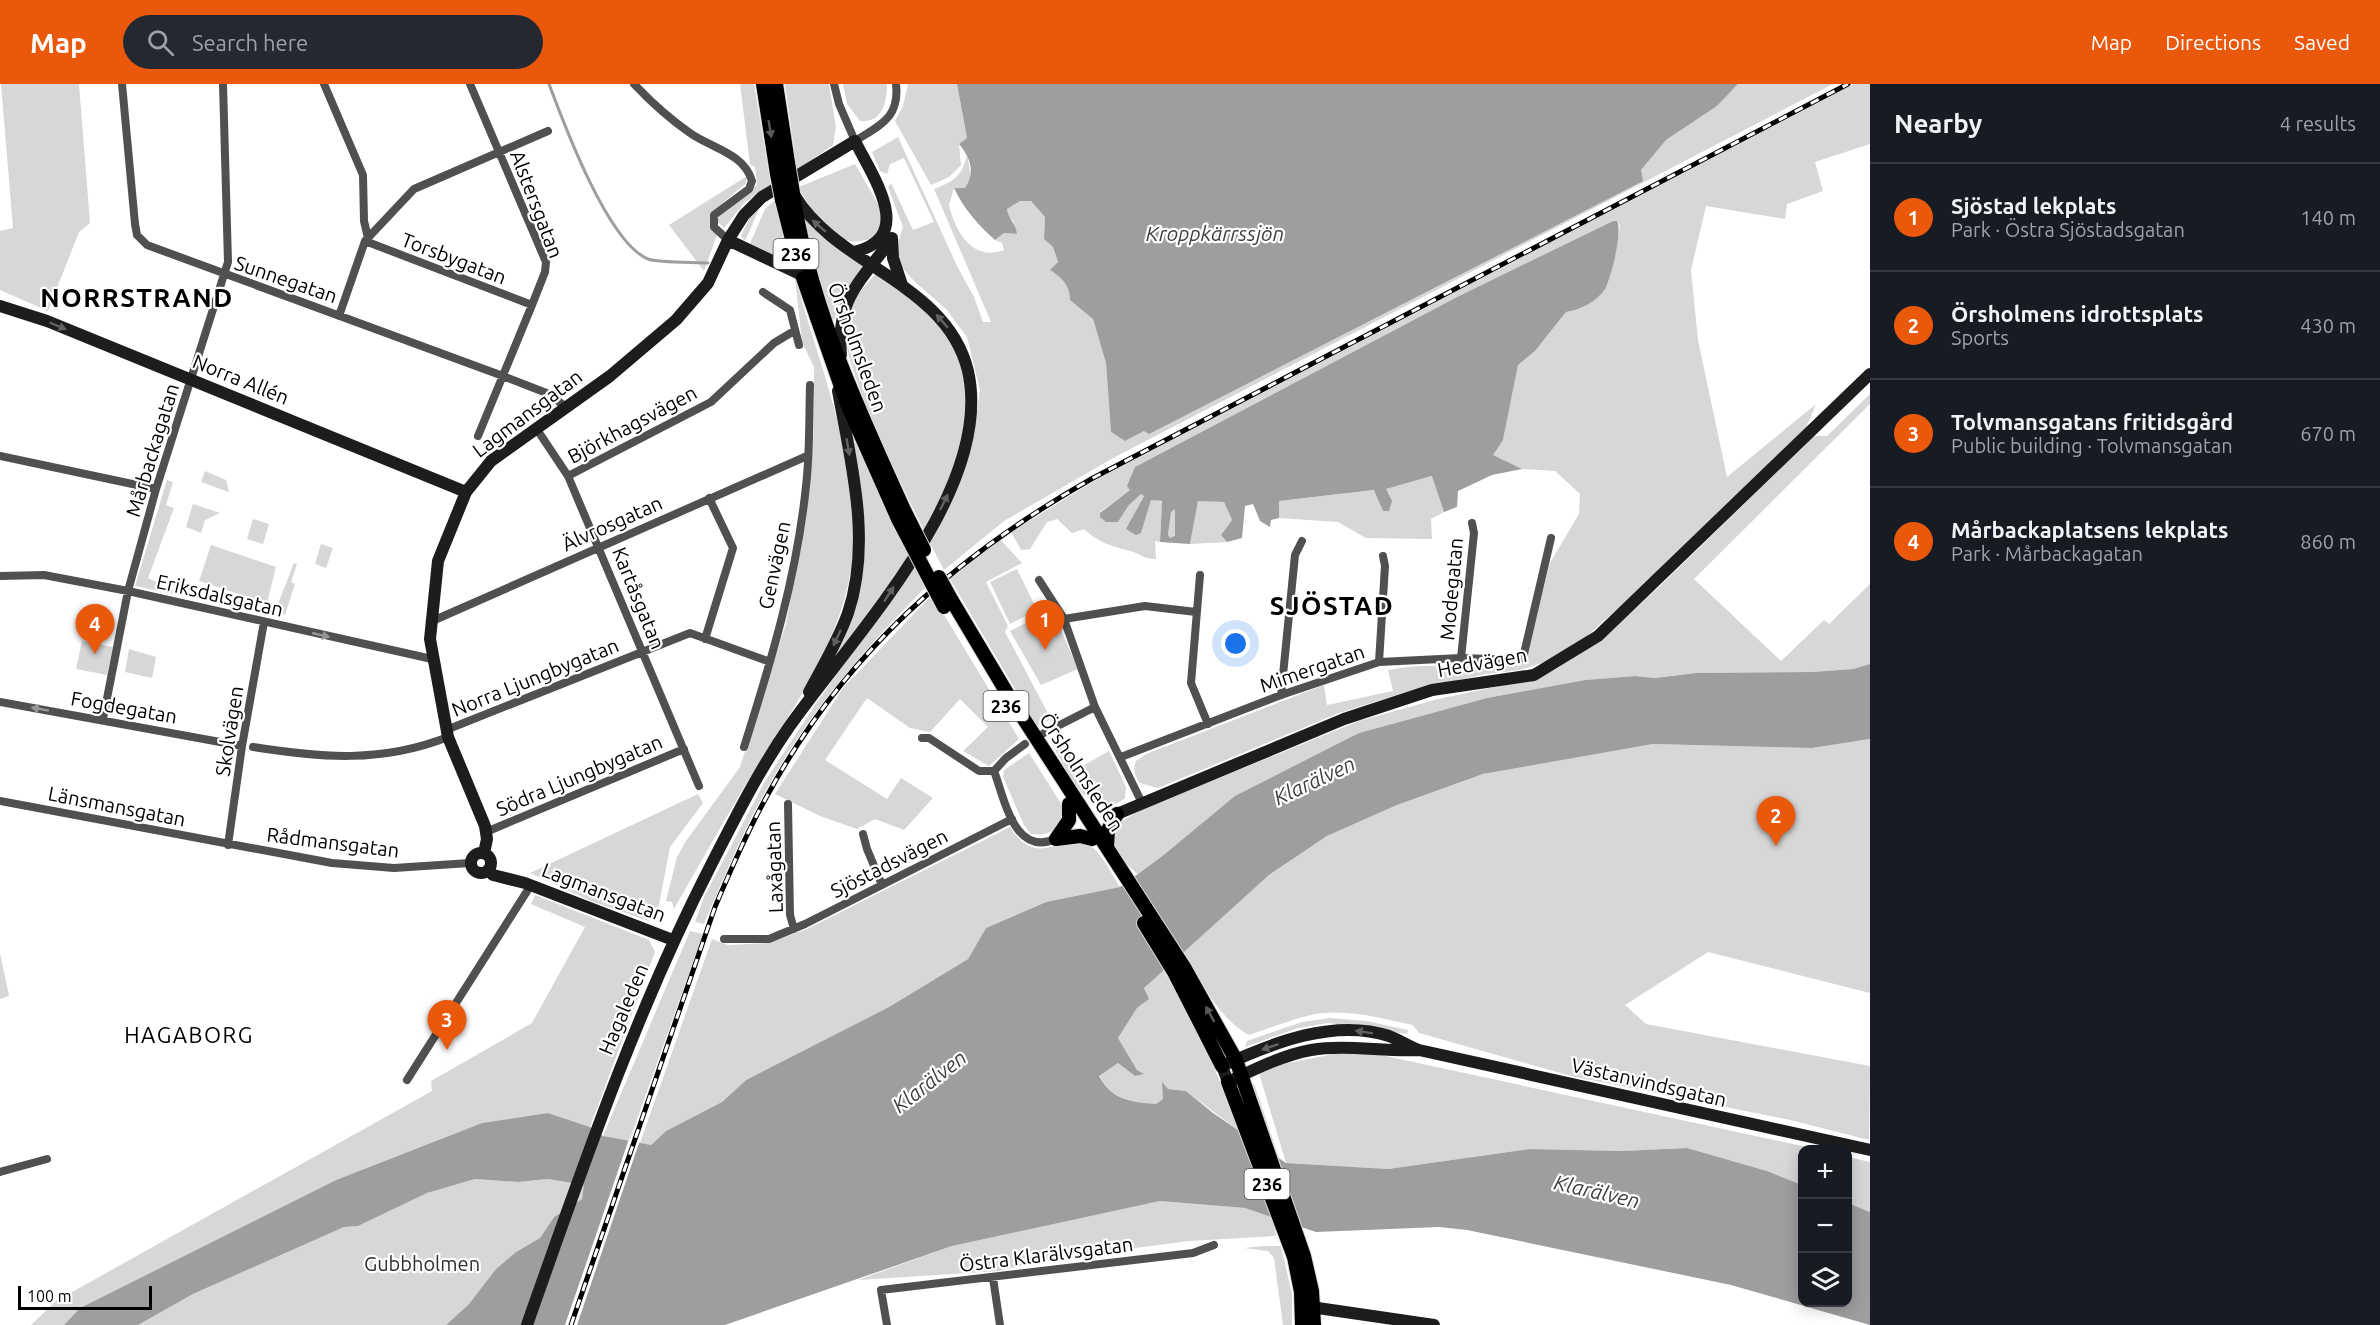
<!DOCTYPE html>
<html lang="en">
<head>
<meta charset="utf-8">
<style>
	:root { --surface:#171b24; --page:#242831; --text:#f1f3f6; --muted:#9ea1a6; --line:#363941; --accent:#ea580c }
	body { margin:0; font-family:Ubuntu,sans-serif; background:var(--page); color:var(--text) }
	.controls { position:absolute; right:18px; bottom:18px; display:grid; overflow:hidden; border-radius:12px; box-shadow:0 3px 15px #0003 }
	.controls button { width:54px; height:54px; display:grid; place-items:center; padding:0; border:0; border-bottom:2px solid var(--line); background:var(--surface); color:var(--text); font:30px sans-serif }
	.scale { position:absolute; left:18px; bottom:15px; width:134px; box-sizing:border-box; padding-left:6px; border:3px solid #000; border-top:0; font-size:16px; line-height:21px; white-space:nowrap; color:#000; -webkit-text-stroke:4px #fff; paint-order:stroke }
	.you { position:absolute; left:1236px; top:560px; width:21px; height:21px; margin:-15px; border:4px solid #fff; border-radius:50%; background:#1a73e8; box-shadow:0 0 0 9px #1a73e833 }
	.badge { display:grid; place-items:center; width:39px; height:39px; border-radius:50%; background:var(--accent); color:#fff; font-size:20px; font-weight:700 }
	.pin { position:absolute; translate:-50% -50px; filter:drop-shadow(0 2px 3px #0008) }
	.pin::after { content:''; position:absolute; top:32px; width:21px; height:18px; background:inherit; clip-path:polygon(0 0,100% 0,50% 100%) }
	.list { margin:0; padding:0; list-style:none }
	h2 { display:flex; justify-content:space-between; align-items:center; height:78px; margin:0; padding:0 24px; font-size:26px }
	h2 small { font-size:20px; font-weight:400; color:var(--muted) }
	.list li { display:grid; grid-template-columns:39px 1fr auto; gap:18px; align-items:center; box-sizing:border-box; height:108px; padding:0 24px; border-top:2px solid var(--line) }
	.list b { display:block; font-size:22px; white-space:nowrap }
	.list p { margin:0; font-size:20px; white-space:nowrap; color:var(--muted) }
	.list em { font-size:20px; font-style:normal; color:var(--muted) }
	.icon { flex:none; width:33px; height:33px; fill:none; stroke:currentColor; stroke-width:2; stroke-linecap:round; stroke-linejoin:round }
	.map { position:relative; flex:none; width:1870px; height:1241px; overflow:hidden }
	header { display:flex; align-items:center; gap:36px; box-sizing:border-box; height:84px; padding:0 30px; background:var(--accent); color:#fff }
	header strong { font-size:28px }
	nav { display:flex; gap:33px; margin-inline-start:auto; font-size:21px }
	.search { width:420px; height:54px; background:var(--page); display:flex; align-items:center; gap:15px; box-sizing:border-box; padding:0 21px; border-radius:33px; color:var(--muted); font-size:22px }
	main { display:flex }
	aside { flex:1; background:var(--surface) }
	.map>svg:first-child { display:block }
</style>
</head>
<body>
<header>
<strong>Map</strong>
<div class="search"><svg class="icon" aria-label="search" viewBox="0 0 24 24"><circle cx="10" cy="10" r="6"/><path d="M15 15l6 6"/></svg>Search here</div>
<nav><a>Map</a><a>Directions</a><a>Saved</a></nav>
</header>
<main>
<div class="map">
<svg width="1870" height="1241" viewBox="0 0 1870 1241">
	<rect width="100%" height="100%" fill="#fff"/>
	<path fill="#d7d7d7" d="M1,0h78l11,139 -11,9 -31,79 -48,-21v-59l13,-3z
		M740,0h14l17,102 -26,16 -21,26 -6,-6v-7l39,-30 -2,-18 -5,-3z
		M785,0h44l7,43 -3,18 -36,25z
		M843,0h44c0,19 -5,39 -27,37l-13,-17z
		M908,0h49l10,54 -8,6 2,21 -12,12 -18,8 -36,-64 8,-15z
		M1738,0h95l-718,373 -111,64 -60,49 -15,-29 37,-78 8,-28 6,-45 -13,-53 -21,-28 -31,-27 -17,-19 -1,-17 6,-19 -15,-40 3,-4 22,47 21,-8 -30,-64 -14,6 -3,10 -7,-3 -8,-19 26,-15 60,131 16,29 9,25h8l-57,-133c19,-7 30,-14 33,-36l4,26 -6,9h-11l-5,17c6,27 24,57 55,45l-2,-7 -7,-3 9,-7 13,1 -4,-13 -5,-5 -1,-7 13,-8h11l14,16 -1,22 9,8 5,16 -8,7c12,8 20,15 21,30l22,19 13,44 5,69 14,9 516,-271 25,-30 51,-34z
		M1854,0h16v60l-55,18 8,29 -36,13 -2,15 -79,-13 -15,64 7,70 29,137 89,-73 -11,26 -157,152 -76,67 -21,11 -31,10 -34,4 -77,17 -70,22 -181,75 -18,-5c-6,-8 -7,-13 -4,-22l10,-7 178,-69 3,20 66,-14 -5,-21c46,-10 92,2 137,-8l25,-99 29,-49 1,-20 -25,-23 -33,-2 -30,-14 11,-15 15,-75 17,-14 31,-39c41,-4 49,-51 54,-86l-3,-5h-4l-154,75 -324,171 -5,23 -30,22 18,10 11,-17 12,-11 3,1 -17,34 14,4 10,-34 11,3 -2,40 -5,-1 1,18c-12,0 -12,-3 -23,-7 -20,-6 -33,-8 -49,-23l-12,4 -15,-14 -10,3 -17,27 -9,1 -10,-18 88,-54z
		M855,80l27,47 -1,21c-9,7 -20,11 -31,9 -18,-4 -46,-38 -51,-54z
		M747,92l-1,7 -35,30 -1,10 7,12 -13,36 -35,-46z
		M774,117l18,63 -43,-18 16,-37z
		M761,121l-16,36 -4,-5 10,-21z
		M803,133l61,51 -19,22 -12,33 -22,-68z
		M876,189l48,33 33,44 14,59 -9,35 -17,48 -21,39c-18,-39 -86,-171 -79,-208 4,-21 18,-34 31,-50z
		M795,194c21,73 51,152 58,228 10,108 -50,186 -104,273 -26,43 -50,86 -75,130l-2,-7 -6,-1 11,-44 9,-16 54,-74 46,-143 23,-134 5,-61v-62l-12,-25z
		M1870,310v10l-176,175 87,82 43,-41 5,4 41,-40v80l-17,5 -41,3 -116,1 -41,5 -20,-2 -50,4 -98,18 -128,35 -194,121 -28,20c-6,-7 -15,-13 -21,-21 -18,-22 13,-37 29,-45l214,-87 79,-22 90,-19 28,-11 54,-38 49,-44 155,-151h13z
		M844,330l65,140 -24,39 -54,73c19,-47 37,-97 33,-148 -3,-35 -13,-70 -20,-104z
		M205,387l21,9 3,12 -28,-10z
		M1433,392l11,36 -13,7 1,20 -66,-1 -28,-16 -59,-4v-17l96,-11 8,21 3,-22z
		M167,396l6,2 -7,23 8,3 -26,70 25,12 -1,4 -37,-8z
		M1198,416l26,2 8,18 -11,15 6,7 -37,2z
		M193,420l27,9 -15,7 -4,13 -15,-6z
		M1175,425l2,1 -2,27 -5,1 -2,-2 3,-25z
		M253,435l16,5 -6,20 -16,-5z
		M999,454l23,25 -36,19 22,44 -3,6 46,87 -14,7 -87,-147z
		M321,460l12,4 -7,20 -11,-4z
		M211,461l65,22 -9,36 -68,-22z
		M294,479l3,1 -6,18 4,2 -10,31 -9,-6z
		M914,480l13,22c-61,61 -117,125 -159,201 -25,43 -44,91 -64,137l-9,-2 9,-25 60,-114 49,-75z
		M1017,485l20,41 -27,14 -20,-42z
		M932,511l87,144 -30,27 -26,-15 25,-24 -28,-28 -30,33 -20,-4 -43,-30 -42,62 62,39 14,-21 32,20 -29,32 -29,-11 -18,10 -37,-13 -45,-22 68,-106z
		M1052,526l26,59 -37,16 -31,-54z
		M82,557l31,6 -6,28 -31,-6z
		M129,565l27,8 -4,21 -27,-6z
		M1057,652l22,32 30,-17 17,36 -1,11c-36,30 -60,-33 -75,-57z
		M1870,655v254l-162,-41 -83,53 21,19 224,42 -1,74 -79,-20 -219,-44 -152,-43 -6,-8c-33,-7 -72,-18 -106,-9 -20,5 -39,13 -58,19 -30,-16 -49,-55 -67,-83l87,-77 58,-39 70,-31 86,-31 170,-30 159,4z
		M1029,669l31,49 4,14c-9,16 -15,20 -33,18l-7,-9 -21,-48 1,-7z
		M698,710l5,9 -33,44 -11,58 -10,16 -58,-20 -61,-28z
		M1010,743c30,47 56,-1 83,21 11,9 19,27 27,39l-74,15 -60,26 -18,31 -79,48 -143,73 -24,22 -56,29 -15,14 -11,-2 72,-204 16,6 41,-2 38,-14z
		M535,811l114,45 6,12 -65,175 -42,-14 -66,10 -146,57 -256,128 -16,17h-33l25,-24 376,-210 -1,-10 101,-58 53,-96 -54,-23z
		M690,847l13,3 -74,208 -26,-6z
		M0,869l9,43 -9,3z
		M1163,886l28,46 52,118 -57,-43 -18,-2 -6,-6 2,16 -8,5c-27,-2 -44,-4 -57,-29l19,-12 17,13 8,-2 -6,-4 -19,-32 19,-30 12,-9 -5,-11z
		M1330,934l36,3 42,9 -1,4 -79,-11 -30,5 -53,19 2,-6 55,-19z
		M1339,969l42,2 435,94 -14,1v35l-35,-14 -80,-23 -65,3 -92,-2 -142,20 -102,-6 -27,-90 24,-9z
		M1252,998l3,4 24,72 -4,-2z
		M1848,1073l22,5v50l-22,-9z
		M475,1095l43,3 30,-3 37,6 -3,14 -28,18 -14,21 -24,14 -20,17 -27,35 -23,21h-308l55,-31 151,-67 14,-1 69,-33z
		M1160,1117l85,7 29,9 2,19 -87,5 -145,19 -45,11 -141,9 94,-34z
		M1263,1162h18l11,48v31h-9l-9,-67 -6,-7 -24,-3z"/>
	<path fill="#9e9e9e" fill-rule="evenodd" d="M957,0h781l-21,22 -51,34 -25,30 2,11 -494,253 -5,-3 -19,10 -14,-9 -5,-69 -13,-44 -23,-19c0,-15 -8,-22 -20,-30l8,-8 -5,-15 -9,-8 1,-22 -14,-16h-11l-13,8c1,10 9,14 10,25l-13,-1 -9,7c-17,-15 -31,-31 -41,-52h11c11,-16 5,-31 -6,-44l8,-6z
		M1613,137h4c6,10 -6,57 -12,68 -9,13 -25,21 -39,23l-31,39 -17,14 -15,75 -10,15 29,14 -30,6 -34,16 -1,16 -13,5 -12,-36 -46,13 6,12 -3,10h-6l-9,-21 -95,11v17l-8,2 -1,7 -10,-6 -7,-17 -8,2 -3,32 -15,4 -6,-7 11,-15 -8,-18 -26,-1 -8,43 -30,-2 2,-41 -11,-1 -10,33 -5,2 -10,-6 18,-33 -3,-2 -12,11 -11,17h-12l-6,-5v-4l30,-23 -3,-4 8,-19 324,-171zM1175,425v27l-5,2 -2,-3 3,-23z
		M1870,580v75l-58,9 -159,-4 -170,30 -86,31 -70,31 -58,39 -125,113 5,11 -12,9 -19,30 19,32 7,4 -9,2 -17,-13 -19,13c13,24 31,26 57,28l7,-5 -1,-17 6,7 18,2 27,22 73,50 102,6 142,-20 92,2 65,-3 80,23 35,14v117h46v-99l22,9v113l-139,-40 -264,-55 -28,-3 -123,5 -71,-24 -85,-7 -208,45 -227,79h-279l23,-21 27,-35 20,-17 24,-14 14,-21 28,-18 2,-14 -36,-6 -30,3 -43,-3 -48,14 -69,33 -14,1 -151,67 -55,31h-74l16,-17 256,-128 146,-57 66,-10 42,14 13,9 48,9 15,-14 56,-29 24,-22 143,-73 79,-48 18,-31 60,-26 74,-15 45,-33 70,-58 124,-63 128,-35 98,-18 50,-4 20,2 41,-5 116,-1 41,-3z"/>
	<path fill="#fff" d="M629,1055l11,1 -63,185h-12z"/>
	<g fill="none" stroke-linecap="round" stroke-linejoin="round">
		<path stroke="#9e9e9e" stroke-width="3" d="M549,0c15,40 59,159 99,175 11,4 46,3 60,4"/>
		<g stroke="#dbdbdb" stroke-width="16">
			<path id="primary" d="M763,0l14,90
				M776,0l13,85
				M793,109c16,111 66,218 112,319
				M782,116l13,51
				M803,194l44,126 51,115
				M951,515l56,94 177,274 52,93 68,196 8,35 2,34
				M1056,755l13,-19v-16
				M1056,755l24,-3 12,3
				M1107,763l1,-17 9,-16
				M1144,839l30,49 48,94
				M1228,998l66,175 7,35 1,33"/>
		</g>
		<path stroke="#505050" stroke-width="8" d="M122,0l13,140 2,11 10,10 356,131 46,18 18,14
			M324,0l39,91 1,46 4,17
			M470,0l76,178 -1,10 -13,33 -54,131
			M634,0c17,18 36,35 56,49 21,15 54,20 62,48l-3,8 -35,26v12l14,13
			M834,0l5,20 16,37c25,-16 45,-23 41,-57
			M365,157l167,64
			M763,208l27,18 9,35
			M339,232l26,-75 49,-52 134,-58
			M536,344l32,48 131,310
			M0,372l156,33
			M568,392l143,-74 63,-59 20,-12
			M1200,491l-9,108 17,41
			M0,492l44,-1 84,16 304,68
			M1039,496l25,39 31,88 47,96
			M1064,535l81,-13 51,6
			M430,538l377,-166
			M705,555l28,-91 -24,-50
			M1461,574l13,-125 -2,-10
			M1379,578l6,-96 -2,-10
			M1281,611l14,-140 7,-14
			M0,618l242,44
			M103,635l25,-128 28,-102 72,-227 -5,-178
			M446,646l244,-97 80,29
			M1044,649l51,-26
			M922,654h7l50,33h15
			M253,663c68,11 129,16 195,-10
			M744,663c27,-85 53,-172 62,-261 4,-33 3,-68 4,-101
			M1121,673l160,-62 98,-33 82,-4 57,2 5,-2 28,-120
			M994,687c11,29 20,86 62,68
			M994,687l12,-13 19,-14
			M0,717l332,62 62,5 76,-5
			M788,720l2,111 4,14
			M486,748l198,-83
			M863,750l4,15 15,36
			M228,761l14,-99 22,-124
			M724,855h45l36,-15 207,-105
			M407,996l124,-195
			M0,1088l47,-13
			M993,1194l7,47
			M887,1241l-6,-35 312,-37 21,-8"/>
		<path stroke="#1d1d1d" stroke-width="12" d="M892,154l1,20 9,27
			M728,156l74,35
			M0,222l47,15 419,171
			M841,271c-5,-56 19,-73 50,-115
			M809,608c14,-26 29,-51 39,-79 24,-71 3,-151 -10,-222
			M1117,730l227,-95 88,-29 102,-15 64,-39 272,-262
			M471 779a10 10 0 1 1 20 0a10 10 0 1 1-20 0Z
			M484,769l3,-14 -2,-13 -37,-89 -18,-98 8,-78 28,-69 25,-31 119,-85 66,-56 32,-37 20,-43 16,-25 18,-18 93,-56c17,35 62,96 -1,111
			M488,786l5,5 32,8 148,57
			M1419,966c-36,2 -73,-6 -108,0 -28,5 -58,20 -83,32l-6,-16c50,-23 112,-48 167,-30 10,4 20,10 30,14l451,100
			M1304,1222l130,19
			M527,1241c55,-156 108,-312 184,-460 24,-47 48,-95 78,-138 64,-91 206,-237 179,-356 -21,-88 -130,-104 -173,-175"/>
		<use href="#primary" stroke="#000" stroke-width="14"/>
		<g stroke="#000" stroke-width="5">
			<path id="rail" d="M571,1241l144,-418c16,-38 32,-75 52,-111 77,-142 187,-239 326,-318l755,-394"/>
		</g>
		<use href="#rail" stroke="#fff" stroke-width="3" stroke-dasharray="9" stroke-linecap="butt"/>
		<g stroke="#dbdbdb" stroke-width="16" stroke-linecap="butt">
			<path id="primary-bridge" d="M789,85l4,24
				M777,90l5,26
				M905,428l19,38
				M898,435l46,88
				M939,493l12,22"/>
		</g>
		<use href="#primary-bridge" stroke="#000" stroke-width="14"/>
	</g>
	<defs><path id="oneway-solid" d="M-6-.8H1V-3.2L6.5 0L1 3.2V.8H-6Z" transform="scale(1.5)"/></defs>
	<g fill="#595959">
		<use href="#oneway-solid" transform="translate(770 45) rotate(81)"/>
		<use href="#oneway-solid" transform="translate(1210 930) rotate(-119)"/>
	</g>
	<g fill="#616161">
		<use href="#oneway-solid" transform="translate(819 142) rotate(-139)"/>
		<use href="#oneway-solid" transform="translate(942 237) rotate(-131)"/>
		<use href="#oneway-solid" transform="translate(58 242) rotate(23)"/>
		<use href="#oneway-solid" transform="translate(848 363) rotate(80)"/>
		<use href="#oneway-solid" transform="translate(944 418) rotate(-64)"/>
		<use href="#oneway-solid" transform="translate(889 510) rotate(-57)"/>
		<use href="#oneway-solid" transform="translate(837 554) rotate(115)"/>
		<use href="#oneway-solid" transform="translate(1364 948) rotate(-171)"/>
		<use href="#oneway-solid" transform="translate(1270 963) rotate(161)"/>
	</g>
	<g fill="#969696">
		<use href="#oneway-solid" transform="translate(321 551) rotate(13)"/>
		<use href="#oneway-solid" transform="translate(40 625) rotate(-170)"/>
	</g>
	<g text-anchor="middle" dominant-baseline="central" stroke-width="4.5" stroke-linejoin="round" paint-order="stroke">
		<g fill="#fff" stroke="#4c4c4c" stroke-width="1.5">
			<rect x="773.5" y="155" width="45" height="30" rx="4.5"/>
			<rect x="983.5" y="607" width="45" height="30" rx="4.5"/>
			<rect x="1244.5" y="1085" width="45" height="30" rx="4.5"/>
		</g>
		<g font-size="18" font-weight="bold" fill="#000">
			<text x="796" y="170">236</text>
			<text x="1006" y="622">236</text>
			<text x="1267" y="1100">236</text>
		</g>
		<g font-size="20" fill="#000" stroke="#fff">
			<text transform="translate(537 120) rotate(69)">Alstersgatan</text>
			<text transform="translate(454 174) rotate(21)">Torsbygatan</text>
			<text transform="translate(286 195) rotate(19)">Sunnegatan</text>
			<text transform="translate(858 263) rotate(70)">Örsholmsleden</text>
			<text transform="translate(241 295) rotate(22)">Norra Allén</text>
			<text transform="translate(527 329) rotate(-37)">Lagmansgatan</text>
			<text transform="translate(632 340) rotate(-28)">Björkhagsvägen</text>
			<text transform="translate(152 366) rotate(-73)">Mårbackagatan</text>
			<text transform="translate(612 439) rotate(-24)">Älvrosgatan</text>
			<text transform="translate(774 481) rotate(-78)">Genvägen</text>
			<text transform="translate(1451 505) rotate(-85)">Modegatan</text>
			<text transform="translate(220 511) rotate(13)">Eriksdalsgatan</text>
			<text transform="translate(639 514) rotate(68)">Kartåsgatan</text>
			<text transform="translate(1482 578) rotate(-10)">Hedvägen</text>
			<text transform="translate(1312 584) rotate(-19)">Mimergatan</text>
			<text transform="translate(535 593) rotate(-22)">Norra Ljungbygatan</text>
			<text transform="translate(124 623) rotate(10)">Fogdegatan</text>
			<text transform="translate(229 647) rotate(-81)">Skolvägen</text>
			<text transform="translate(1082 688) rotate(57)">Örsholmsleden</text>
			<text transform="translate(579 691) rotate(-23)">Södra Ljungbygatan</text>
			<text transform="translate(117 722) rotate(11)">Länsmansgatan</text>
			<text transform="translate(333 758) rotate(7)">Rådmansgatan</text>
			<text transform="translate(889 779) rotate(-27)">Sjöstadsvägen</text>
			<text transform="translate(774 783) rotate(-92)">Laxågatan</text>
			<text transform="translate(604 808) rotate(21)">Lagmansgatan</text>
			<text transform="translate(623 925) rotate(-67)">Hagaleden</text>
			<text transform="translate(1649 998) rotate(13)">Västanvindsgatan</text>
			<text transform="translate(1046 1170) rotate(-7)">Östra Klarälvsgatan</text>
		</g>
		<g font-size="20" fill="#2e2e2e" stroke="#fff">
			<text x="422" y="1179">Gubbholmen</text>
		</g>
		<g font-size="21" font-style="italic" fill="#3f3f3f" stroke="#fff">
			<text x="1215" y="149">Kroppkärrssjön</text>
			<text transform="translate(1314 696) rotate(-25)">Klarälven</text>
			<text transform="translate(929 997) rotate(-38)">Klarälven</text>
			<text transform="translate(1597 1107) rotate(13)">Klarälven</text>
		</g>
		<g font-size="22" letter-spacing="1.5" fill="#000" stroke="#fff">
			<text x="189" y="950">HAGABORG</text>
		</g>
		<g font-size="26" font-weight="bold" letter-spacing="1.5" fill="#000" stroke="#fff">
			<text x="137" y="213">NORRSTRAND</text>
			<text x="1332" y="521">SJÖSTAD</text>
		</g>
	</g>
</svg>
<div class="controls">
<button>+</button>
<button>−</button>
<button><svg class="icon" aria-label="layers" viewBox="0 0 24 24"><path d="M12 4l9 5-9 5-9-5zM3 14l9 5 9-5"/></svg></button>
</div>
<div class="scale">100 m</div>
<div class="you"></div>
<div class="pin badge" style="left:1045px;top:566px">1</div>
<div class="pin badge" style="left:1776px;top:762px">2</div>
<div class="pin badge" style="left:447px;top:966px">3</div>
<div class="pin badge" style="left:95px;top:570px">4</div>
</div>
<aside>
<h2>Nearby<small>4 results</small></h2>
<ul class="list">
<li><span class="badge">1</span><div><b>Sjöstad lekplats</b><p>Park · Östra Sjöstadsgatan</p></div><em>140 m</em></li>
<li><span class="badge">2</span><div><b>Örsholmens idrottsplats</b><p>Sports</p></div><em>430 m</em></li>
<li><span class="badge">3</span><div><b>Tolvmansgatans fritidsgård</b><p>Public building · Tolvmansgatan</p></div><em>670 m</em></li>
<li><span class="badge">4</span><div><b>Mårbackaplatsens lekplats</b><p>Park · Mårbackagatan</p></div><em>860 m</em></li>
</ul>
</aside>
</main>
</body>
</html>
